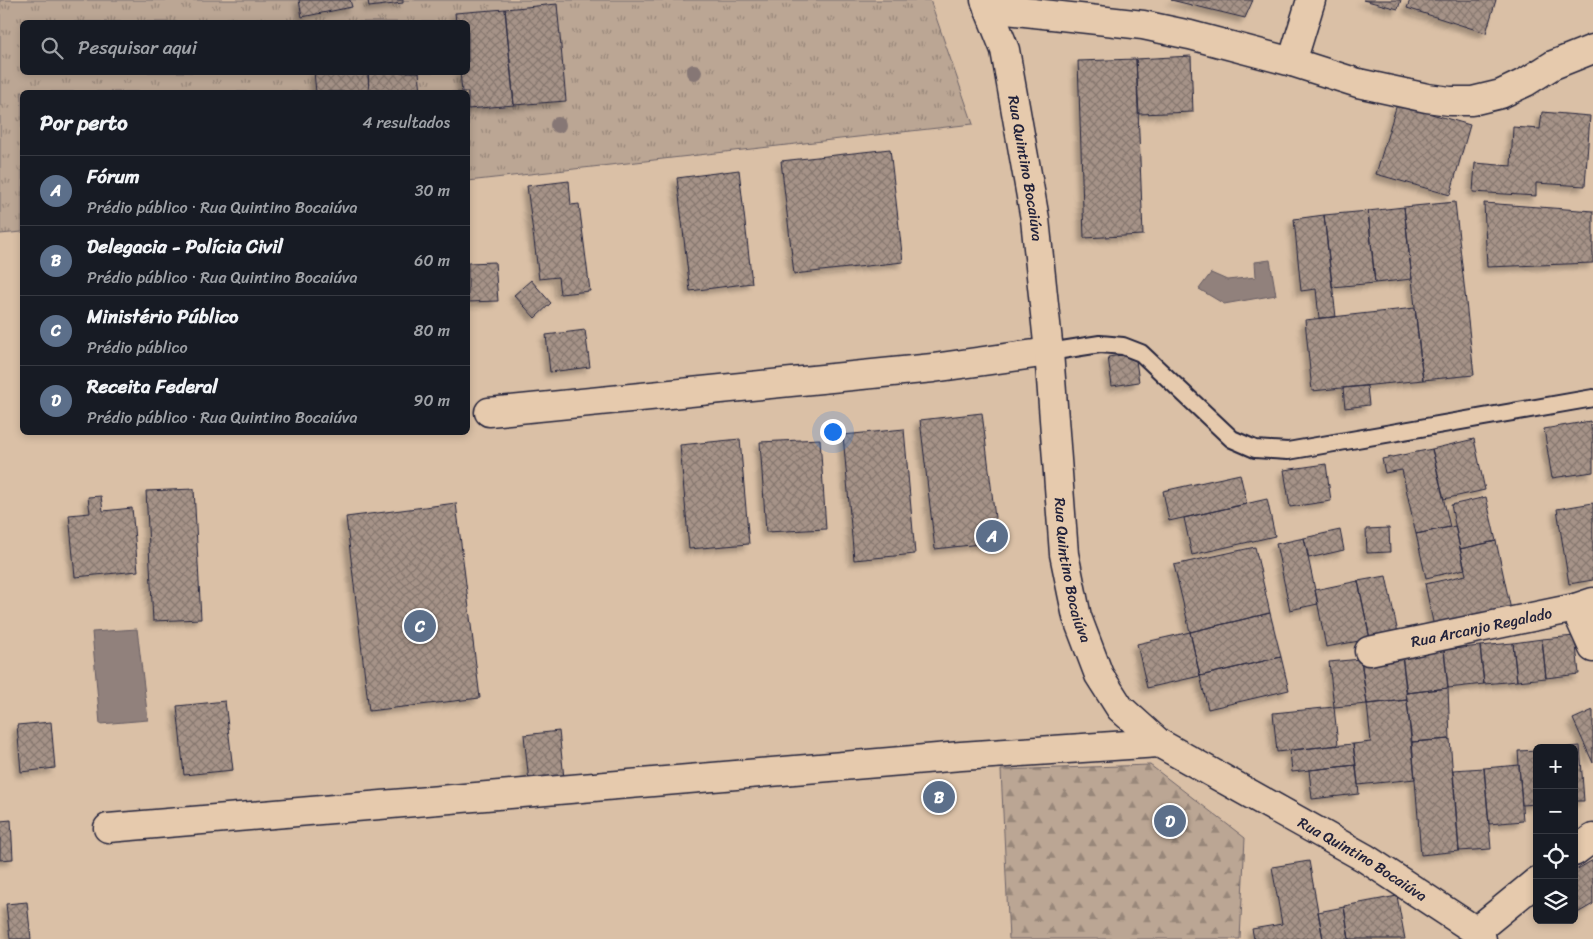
<!DOCTYPE html>
<html lang="pt">
<head>
<meta charset="utf-8">
<style>
	:root { --surface:#171b24; --page:#20242c; --text:#f1f3f6; --muted:#9ea1a6; --line:#363941; --accent:#9495a2 }
	body { margin:0; font-family:Sriracha,sans-serif; background:var(--page); color:var(--text) }
	.controls { position:absolute; right:15px; bottom:15px; display:grid; overflow:hidden; border-radius:8px; box-shadow:0 2px 8px #0003 }
	.controls button { width:45px; height:45px; display:grid; place-items:center; padding:0; border:0; border-bottom:1px solid var(--line); background:var(--surface); color:var(--text); font:25px sans-serif }
	.you { position:absolute; left:832px; top:431px; width:18px; height:18px; margin:-12px; border:4px solid #fff; border-radius:50%; background:#1a73e8; box-shadow:0 0 0 8px #1a73e833 }
	.badge { display:grid; place-items:center; width:32px; height:32px; border-radius:50%; background:var(--accent); color:#fff; font-size:16px; font-weight:700 }
	.pin { position:absolute; translate:-50% -50%; border:2px solid #fff; box-shadow:0 1px 5px #0006 }
	.list { margin:0; padding:0; list-style:none }
	h2 { display:flex; justify-content:space-between; align-items:center; height:65px; margin:0; padding:0 20px; font-size:21px }
	h2 small { font-size:16px; font-weight:400; color:var(--muted) }
	.list li { display:grid; grid-template-columns:32px 1fr auto; gap:15px; align-items:center; box-sizing:border-box; height:70px; padding:0 20px; border-top:1px solid var(--line) }
	.list b { display:block; font-size:19px; white-space:nowrap }
	.list p { margin:0; font-size:16px; white-space:nowrap; color:var(--muted) }
	.list em { font-size:16px; font-style:normal; color:var(--muted) }
	.icon { flex:none; width:28px; height:28px; fill:none; stroke:currentColor; stroke-width:2; stroke-linecap:round; stroke-linejoin:round }
	.map { position:relative; flex:none; width:1593px; height:939px; overflow:hidden }
	.search { position:absolute; background:var(--surface); box-shadow:0 2px 8px #0003; left:20px; top:20px; width:450px; height:55px; display:flex; align-items:center; gap:12px; box-sizing:border-box; padding:0 18px; border-radius:8px; color:var(--muted); font-size:19px }
	.panel { position:absolute; background:var(--surface); box-shadow:0 2px 8px #0003; left:20px; top:90px; width:450px; height:345px; border-radius:8px }
	.map>svg:first-child { display:block }
</style>
</head>
<body>
<div class="map">
<svg width="1593" height="939" viewBox="0 0 1593 939">
	<defs>
		<pattern id="grass-tufts" width="24" height="20" patternUnits="userSpaceOnUse" patternTransform="scale(1.25)"><rect width="24" height="20" fill="#bba694"/><path d="M3 7l-1-3M5 7V3M7 7l1-3M15 17l-1-3M17 17v-4M19 17l1-3" fill="none" stroke="#98877a"/></pattern>
		<pattern id="forest-firs" width="22" height="20" patternUnits="userSpaceOnUse" patternTransform="scale(1.25)"><rect width="22" height="20" fill="#bba694"/><path d="M5 1l3.5 6h-7zM16 11l3.5 6h-7z" fill="#98877a"/></pattern>
		<pattern id="building-cross-hatch" width="8" height="8" patternUnits="userSpaceOnUse" patternTransform="scale(1.25)"><rect width="8" height="8" fill="#a69388"/><path d="M0 0l8 8M0 8l8-8" fill="none" stroke="#877870"/></pattern>
		<filter id="shadow"><feDropShadow dx="-4.5" dy="4.5" stdDeviation="2.5" flood-color="#0004"/></filter>
	</defs>
	<rect width="100%" height="100%" fill="#dac0a6"/>
	<filter id="ink" filterUnits="userSpaceOnUse"><feTurbulence type="fractalNoise" baseFrequency=".02" numOctaves="2"/><feDisplacementMap in="SourceGraphic" scale="10" xChannelSelector="R" yChannelSelector="G"/><feConvolveMatrix kernelMatrix="1 2 1 2 8 2 1 2 1" color-interpolation-filters="sRGB"/></filter>
	<g filter="url(#ink)">
		<path fill="url(#grass-tufts)" stroke="#6e6468" fill-rule="evenodd" d="M0,0h930l43,124 -505,57v-89h-446v140l-22,2zM22,22h446v50h-446z"/>
		<path fill="url(#forest-firs)" stroke="#6e6468" d="M1150,765l95,73 -5,101h-231l-8,-169z"/>
		<path fill="#91817c" stroke="#655b62" d="M1270,260l6,35 -52,9 -25,-15 12,-16 16,7 29,-3 -1,-15z
			M137,629l11,91 -48,4 -8,-92z"/>
		<path fill="url(#building-cross-hatch)" stroke="#22223b" filter="url(#shadow)" d="M299,0h51l2,7 -50,10z
			M368,0h35v3l-34,4z
			M1171,0h82l-8,18z
			M1363,0h38l-3,9z
			M1410,0h86l-10,33 -79,-25z
			M557,4l9,97 -52,4 -9,-96z
			M505,9l9,96 -46,4v-17h-6l-2,-20h8v-50h-12l-1,-9z
			M1191,56l2,56 -54,2 -3,-55z
			M1136,59l7,176 -59,3 -6,-177z
			M314,72h54l1,20h-53z
			M368,72h51l2,20h-52z
			M1397,104l73,21 -20,70 -74,-21z
			M1542,112l48,4 -5,70 -49,-3v13l-63,-4 2,-29 36,3 2,-39 27,2z
			M890,149l13,113 -109,12 -13,-113z
			M739,170l13,113 -62,8 -13,-113z
			M569,181l2,24 8,-1 11,87 -30,3 -2,-17 -19,2 -12,-93z
			M1455,202l19,173 -51,5 -19,-173z
			M1484,203l109,8v52l-106,4z
			M1404,207l8,72 -37,4 -7,-72z
			M1368,211l7,72 -43,4 -8,-72z
			M1324,215l12,102 -17,1 -3,-29 -15,2 -7,-72z
			M495,262l3,39 -30,1v-39z
			M531,280l20,23 -16,15 -21,-23z
			M1415,308l8,72 -111,11 -7,-71z
			M585,330l5,37 -40,5 -4,-37z
			M1135,353l4,29 -27,4 -4,-29z
			M1367,386l2,19 -24,3 -2,-20z
			M982,413l16,129 -63,7 -15,-129z
			M1590,421l3,17v34l-41,6 -8,-49z
			M904,429l11,125 -61,6 -11,-125z
			M740,439l9,105 -60,5 -9,-104z
			M820,439l6,90 -60,3 -6,-90z
			M1474,439l11,51 -41,9 -12,-50z
			M1432,449l18,78 -34,7 -14,-64 -17,3 -3,-14z
			M1326,464l5,37 -41,6 -6,-37z
			M1240,474l7,30 -78,17 -6,-30z
			M194,489l7,130 -48,2 -7,-130z
			M101,496l2,15 29,-3 6,63 -63,6 -6,-62 21,-2 -2,-16z
			M1486,497l10,44 -36,8 -9,-44z
			M1267,499l8,37 -83,19 -8,-37z
			M456,503l24,195 -111,13 -23,-194z
			M1593,503v77l-24,4 -12,-75z
			M1455,526l10,43 -39,9 -10,-44z
			M1389,528l1,24 -23,1 -1,-24z
			M1340,530l4,20 -35,8 -5,-20z
			M1304,538l14,66 -28,6 -14,-66z
			M1496,541l15,69 -77,17 -9,-43 41,-9 -6,-26z
			M1255,547l15,66 -80,19 -16,-67z
			M1386,576l12,57 -28,6 -12,-58z
			M1358,581l12,58 -44,8 -11,-57z
			M1270,613l11,44 -81,19 -10,-44z
			M1190,632l10,44 -53,12 -10,-44z
			M1575,636l4,38 -33,4 -4,-39z
			M1542,639l4,39 -29,3 -4,-38z
			M1513,643l4,38 -33,3 -4,-38z
			M1480,646l4,38 -36,4 -4,-38z
			M1444,650l4,38 -41,5 -5,-38z
			M1402,655l5,45 -40,4 -6,-45z
			M1281,657l8,33 -81,19 -8,-33z
			M1361,659l6,45 -33,3 -5,-45z
			M1448,688l2,51 -38,3 -6,-49z
			M1407,700l8,79 -57,6 -5,-41 18,-2 -4,-38z
			M225,701l8,69 -49,5 -7,-69z
			M1334,707l4,38 -61,7 -4,-39z
			M1593,710v53l-20,-44z
			M51,722l4,46 -34,4 -4,-47z
			M559,731l5,47 -35,4 -5,-47z
			M1450,739l9,112 -38,4 -9,-113z
			M1353,744l3,21 -64,7 -2,-22z
			M1580,746l4,55h-10v-53h-11z
			M1537,750v54l-15,1 -4,-54z
			M1356,765l3,29 -47,5 -3,-29z
			M1519,765l4,56 -34,3 -5,-56z
			M1484,768l7,81 -32,2 -6,-81z
			M11,820l2,39 -13,1v-39z
			M1593,860v44l-19,11v-44z
			M1309,861l14,78h-69l-2,-10 30,-5 -10,-57z
			M1397,896l8,43h-56l-5,-33z
			M27,902l4,37h-21l-4,-35z
			M1344,907l5,32h-26l-5,-27z"/>
		<g fill="none" stroke-linecap="round" stroke-linejoin="round">
			<g stroke="#22223b" stroke-width="20">
				<path id="service" d="M1049,352l51,-8 23,2 18,7 91,86 23,10 33,2 305,-53"/>
			</g>
			<g stroke="#22223b" stroke-width="31">
				<g id="minor">
					<path d="M988,8l155,17 47,10 102,27 66,21 69,15 23,3h22l29,-7 25,-12 27,-17 40,-16"/>
					<path d="M1292,62l19,-62"/>
					<path d="M489,412l444,-44 116,-16"/>
					<path d="M1575,608l18,40"/>
					<path id="s1" d="M1369,651l206,-43 18,-6"/>
					<path d="M108,828l853,-72 198,-13"/>
				</g>
			</g>
			<g stroke="#22223b" stroke-width="31">
				<path id="tertiary" d="M1574,852l19,-14
					M1476,931l61,-50"/>
			</g>
			<g stroke="#22223b" stroke-width="31">
				<g id="secondary">
					<path id="s2" d="M985,0l20,50 30,169 14,133 15,202 13,63 22,58 21,33 39,35 206,115 111,73 6,8"/>
				</g>
			</g>
			<use href="#service" stroke="#e6caad" stroke-width="16"/>
			<use href="#minor" stroke="#e6caad" stroke-width="28"/>
			<use href="#tertiary" stroke="#e6caad" stroke-width="28"/>
			<use href="#secondary" stroke="#e6caad" stroke-width="28"/>
		</g>
		<g fill="#867775">
			<circle cx="694" cy="72" r="8"/>
			<circle cx="558" cy="125" r="8"/>
		</g>
	</g>
	<g text-anchor="middle" dominant-baseline="central" stroke-width="4.5" stroke-linejoin="round" paint-order="stroke">
		<g font-size="15" fill="#22223b" stroke="#e6caad">
			<text stroke="none"><textPath href="#s2" startOffset="174">Rua Quintino Bocaiúva</textPath></text>
			<text stroke="none"><textPath href="#s2" startOffset="579">Rua Quintino Bocaiúva</textPath></text>
			<text stroke="none"><textPath href="#s1" startOffset="115">Rua Arcanjo Regalado</textPath></text>
			<text stroke="none"><textPath href="#s2" startOffset="1014">Rua Quintino Bocaiúva</textPath></text>
		</g>
	</g>
</svg>
<div class="controls">
<button>+</button>
<button>−</button>
<button><svg class="icon" aria-label="locate" viewBox="0 0 24 24"><circle cx="12" cy="12" r="6"/><path d="M12 2v4M12 18v4M2 12h4M18 12h4"/></svg></button>
<button><svg class="icon" aria-label="layers" viewBox="0 0 24 24"><path d="M12 4l9 5-9 5-9-5zM3 14l9 5 9-5"/></svg></button>
</div>
<div class="you"></div>
<div class="pin badge" style="left:992px;top:536px;background:#5c6f8a">A</div>
<div class="pin badge" style="left:939px;top:797px;background:#5c6f8a">B</div>
<div class="pin badge" style="left:420px;top:626px;background:#5c6f8a">C</div>
<div class="pin badge" style="left:1170px;top:821px;background:#5c6f8a">D</div>
<div class="search"><svg class="icon" aria-label="search" viewBox="0 0 24 24"><circle cx="10" cy="10" r="6"/><path d="M15 15l6 6"/></svg>Pesquisar aqui</div>
<section class="panel">
<h2>Por perto<small>4 resultados</small></h2>
<ul class="list">
<li><span class="badge" style="background:#5c6f8a">A</span><div><b>Fórum</b><p>Prédio público · Rua Quintino Bocaiúva</p></div><em>30 m</em></li>
<li><span class="badge" style="background:#5c6f8a">B</span><div><b>Delegacia - Polícia Civil</b><p>Prédio público · Rua Quintino Bocaiúva</p></div><em>60 m</em></li>
<li><span class="badge" style="background:#5c6f8a">C</span><div><b>Ministério Público</b><p>Prédio público</p></div><em>80 m</em></li>
<li><span class="badge" style="background:#5c6f8a">D</span><div><b>Receita Federal</b><p>Prédio público · Rua Quintino Bocaiúva</p></div><em>90 m</em></li>
</ul>
</section>
</div>
</body>
</html>
